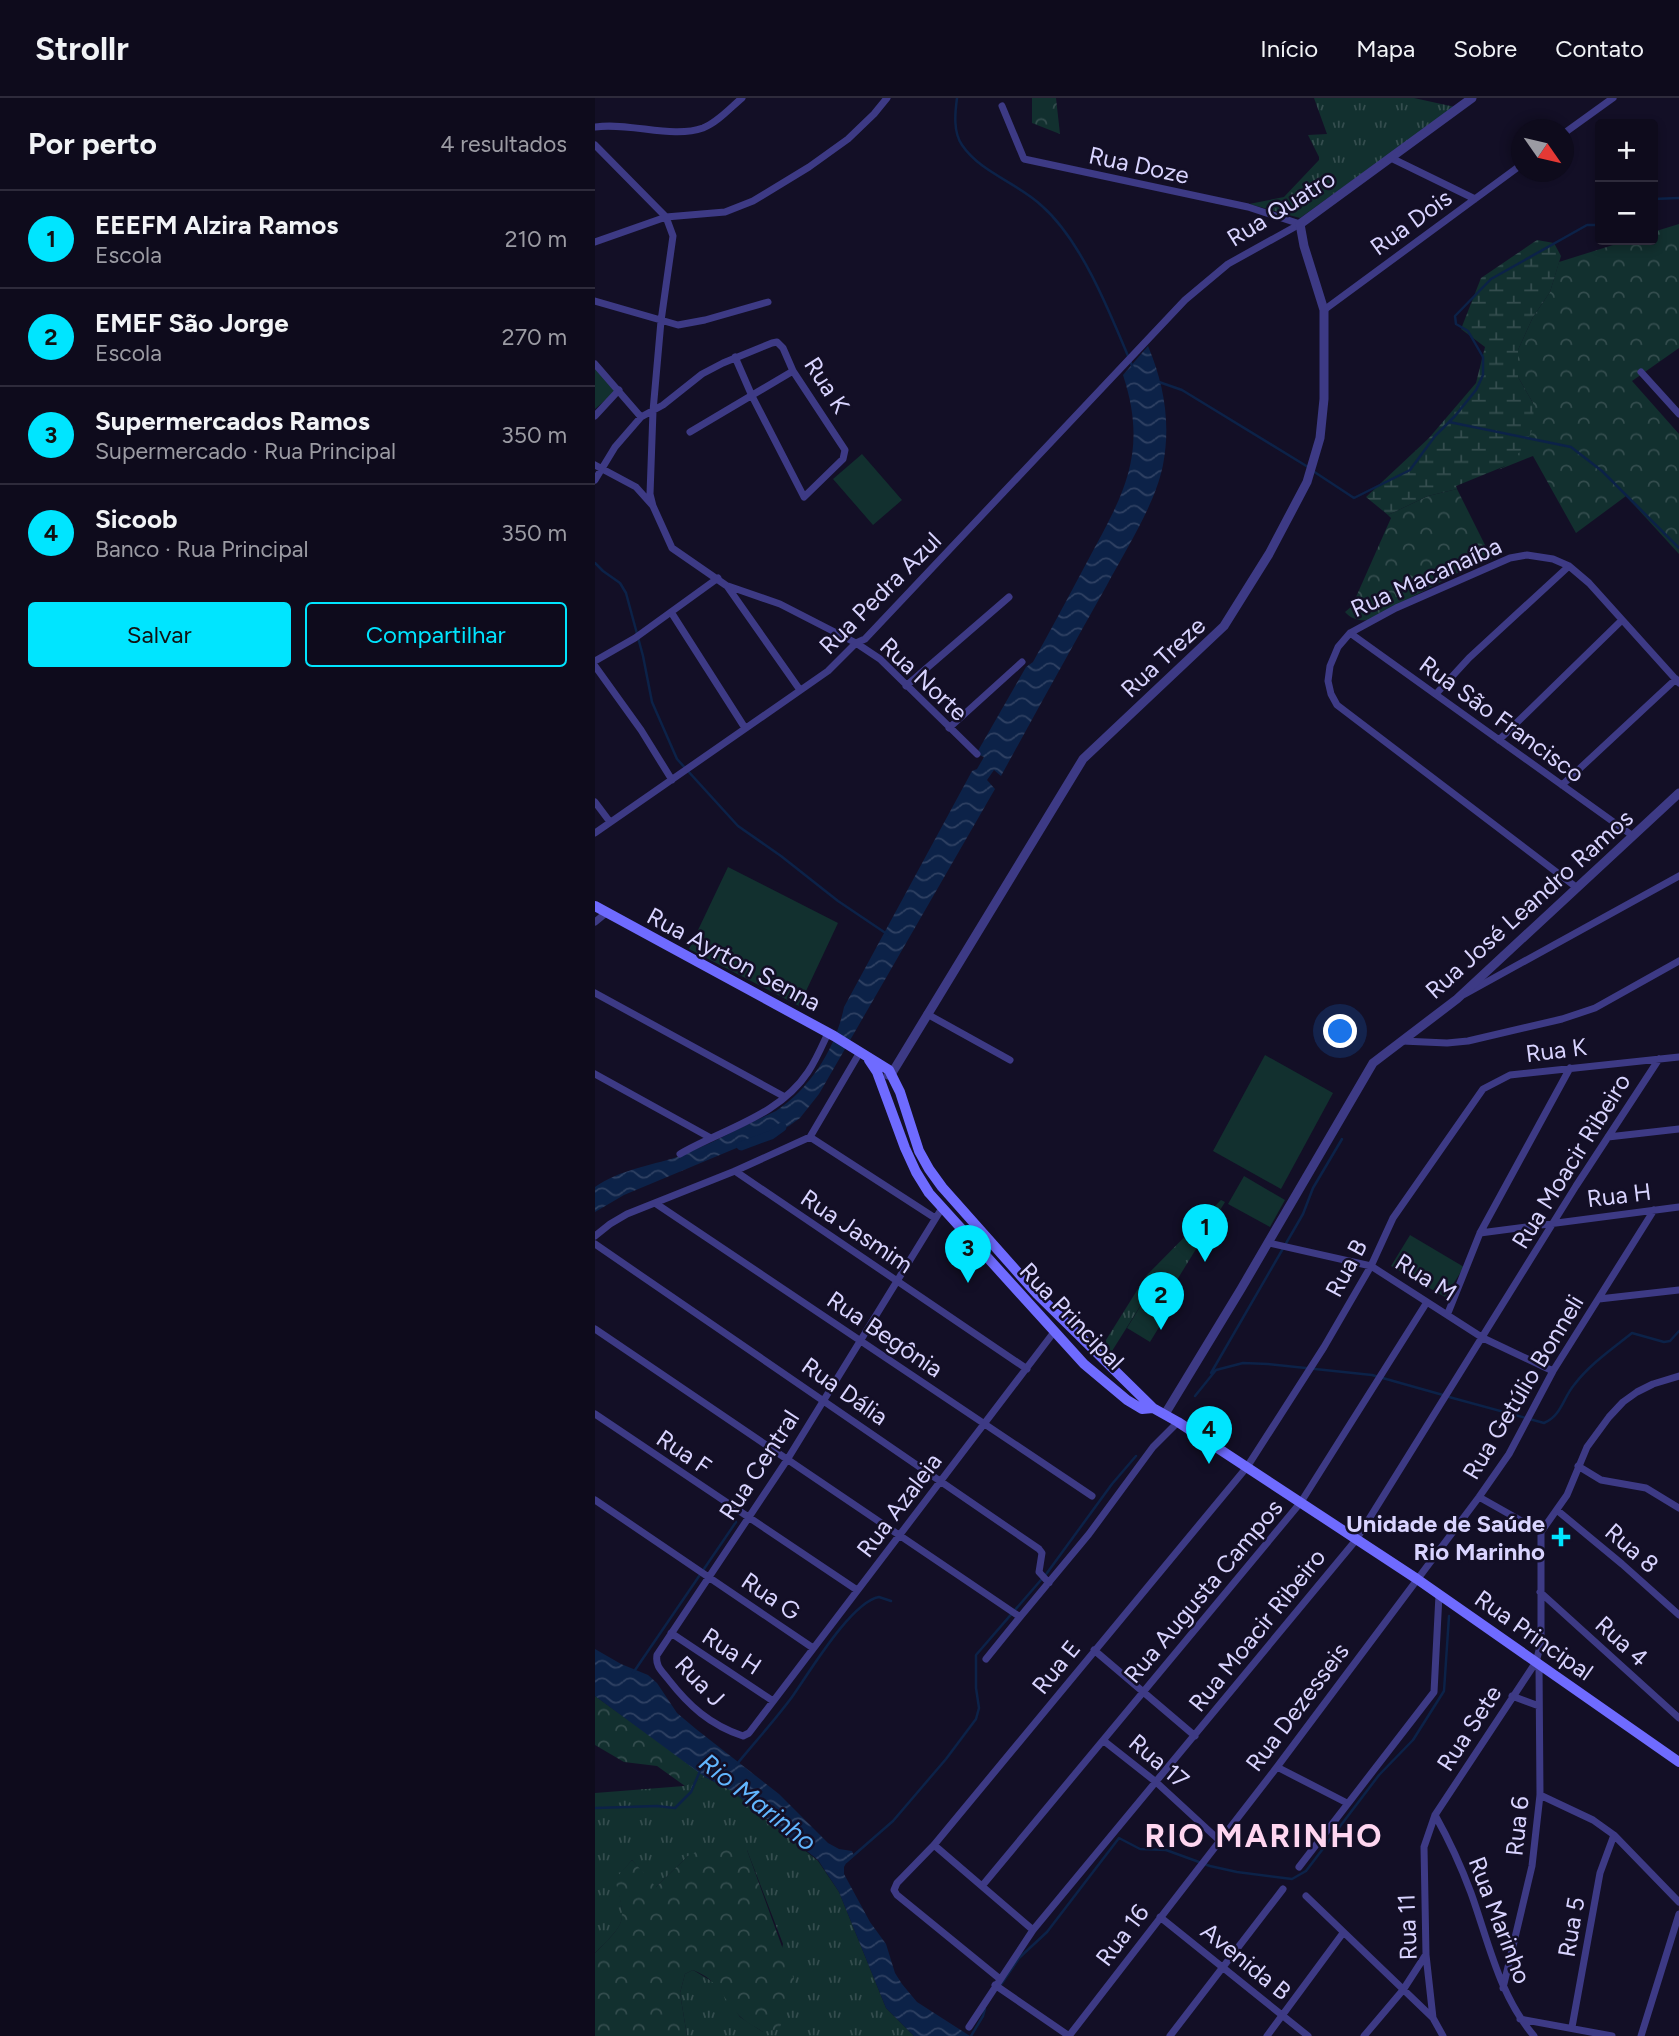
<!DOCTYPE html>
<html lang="pt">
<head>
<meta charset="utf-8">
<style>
	:root { --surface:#0e0b1c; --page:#1c1929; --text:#f1f3f6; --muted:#9b9ba3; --line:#2e2b3b; --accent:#00e5ff }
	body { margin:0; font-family:Figtree,sans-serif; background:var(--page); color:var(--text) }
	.controls { position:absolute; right:21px; top:21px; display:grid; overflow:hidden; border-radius:7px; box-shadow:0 4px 10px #0003 }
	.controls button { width:63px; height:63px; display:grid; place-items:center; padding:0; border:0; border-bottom:2px solid var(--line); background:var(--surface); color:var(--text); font:35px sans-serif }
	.compass { position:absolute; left:916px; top:21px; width:63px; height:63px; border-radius:50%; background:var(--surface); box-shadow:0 4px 10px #0003; rotate:124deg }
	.you { position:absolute; left:746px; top:934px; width:24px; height:24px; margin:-18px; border:5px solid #fff; border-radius:50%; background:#1a73e8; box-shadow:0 0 0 10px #1a73e833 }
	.badge { display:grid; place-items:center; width:46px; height:46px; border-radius:50%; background:var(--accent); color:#111; font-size:23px; font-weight:700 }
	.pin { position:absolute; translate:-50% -58px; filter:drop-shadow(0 2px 4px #0008) }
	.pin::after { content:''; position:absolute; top:37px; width:24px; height:21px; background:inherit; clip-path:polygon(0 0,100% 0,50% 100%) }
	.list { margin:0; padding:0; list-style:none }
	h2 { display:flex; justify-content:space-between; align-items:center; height:91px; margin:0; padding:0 28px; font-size:30px }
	h2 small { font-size:23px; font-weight:400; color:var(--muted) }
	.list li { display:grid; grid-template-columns:46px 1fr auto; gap:21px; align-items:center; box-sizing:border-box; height:98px; padding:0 28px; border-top:2px solid var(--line) }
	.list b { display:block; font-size:26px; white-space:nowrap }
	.list p { margin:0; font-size:23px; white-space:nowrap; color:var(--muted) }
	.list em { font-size:23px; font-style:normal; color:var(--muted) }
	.actions { display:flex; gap:14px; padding:21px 28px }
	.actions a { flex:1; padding:16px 0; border:2px solid var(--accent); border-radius:7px; text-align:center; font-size:24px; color:var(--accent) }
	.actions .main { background:var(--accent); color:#111 }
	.map { position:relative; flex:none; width:1084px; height:1938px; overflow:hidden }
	header { display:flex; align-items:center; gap:42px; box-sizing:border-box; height:98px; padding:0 35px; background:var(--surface); border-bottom:2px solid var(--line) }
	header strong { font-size:33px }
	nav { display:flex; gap:38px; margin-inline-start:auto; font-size:24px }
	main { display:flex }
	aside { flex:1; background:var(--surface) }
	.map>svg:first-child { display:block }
</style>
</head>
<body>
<header>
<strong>Strollr</strong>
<nav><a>Início</a><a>Mapa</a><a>Sobre</a><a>Contato</a></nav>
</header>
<main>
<aside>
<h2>Por perto<small>4 resultados</small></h2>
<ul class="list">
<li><span class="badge">1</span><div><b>EEEFM Alzira Ramos</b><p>Escola</p></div><em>210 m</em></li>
<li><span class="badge">2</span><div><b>EMEF São Jorge</b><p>Escola</p></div><em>270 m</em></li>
<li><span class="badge">3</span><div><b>Supermercados Ramos</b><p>Supermercado · Rua Principal</p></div><em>350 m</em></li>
<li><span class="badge">4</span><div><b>Sicoob</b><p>Banco · Rua Principal</p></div><em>350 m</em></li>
</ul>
<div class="actions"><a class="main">Salvar</a><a>Compartilhar</a></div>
</aside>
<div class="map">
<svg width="1084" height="1938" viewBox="0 0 1084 1938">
	<defs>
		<pattern id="grass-tufts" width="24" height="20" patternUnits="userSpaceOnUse" patternTransform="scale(1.75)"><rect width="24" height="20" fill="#12302f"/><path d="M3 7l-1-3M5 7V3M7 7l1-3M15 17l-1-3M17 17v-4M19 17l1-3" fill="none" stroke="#344d4e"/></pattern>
		<pattern id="forest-crowns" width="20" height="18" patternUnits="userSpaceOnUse" patternTransform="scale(1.75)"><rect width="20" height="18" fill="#12302f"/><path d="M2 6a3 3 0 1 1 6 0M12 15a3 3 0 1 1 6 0" fill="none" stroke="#344d4e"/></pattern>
		<pattern id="wetland-marsh" width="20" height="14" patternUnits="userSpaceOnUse" patternTransform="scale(1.75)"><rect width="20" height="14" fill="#12302f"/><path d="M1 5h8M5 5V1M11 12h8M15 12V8" fill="none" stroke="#344d4e"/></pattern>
		<pattern id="water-waves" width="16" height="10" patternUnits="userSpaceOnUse" patternTransform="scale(1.75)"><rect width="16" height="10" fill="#0c2248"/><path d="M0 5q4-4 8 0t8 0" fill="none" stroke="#2f4163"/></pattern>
	</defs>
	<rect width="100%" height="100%" fill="#130f26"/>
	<path fill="url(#grass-tufts)" d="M719,0h100l41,9 -155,111 -51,-14 35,-7 35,-37v-3l-11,-22 19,-1z
		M626,1102l4,2 -61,99 -15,-9 -42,67 -1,-19 40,-64z
		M110,1679l27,14 86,70 21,31 47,116 28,28h-227l-7,-43 5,-19 8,-4 25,15 22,32 23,15 20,-88 -36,-94 -59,6 -33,32 -23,-28 -16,19c10,45 11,42 -21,74v-160l89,-7z"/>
	<path fill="url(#forest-crowns)" d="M437,0h24l4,36 -28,-11z
		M1084,126v124l-47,33 47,53v120l-53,-58 -50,37 -43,-77 -35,14 7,-4 28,-63 -15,-26v-27l15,-33 17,-25 9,-30 70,-22h24v-8z
		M862,391l35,70 -17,5 -107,56c-9,1 -17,-1 -23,-8l7,-6 39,-88 -3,-3 40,-19z
		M0,1598l101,73 9,8 -20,9 -28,-20 -33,-4 -29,-17z
		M126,1741l26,11 50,138 -18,41 -16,3c-9,-6 -20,-11 -27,-20 -16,-18 -18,-32 -43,-42l-8,4 -5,19 7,43h-92v-83c32,-32 31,-30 20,-74l17,-19 24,27 32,-31z"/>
	<path fill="url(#wetland-marsh)" d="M942,142l17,3 7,13 -11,36 -17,25 -15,33v27l15,26 1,23 -11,23 -18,17 -49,20 1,3 -29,7 -40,19 -22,-18 63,-59 47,-55 9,-36 -24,-18 20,-51z"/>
	<path fill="#12302f" d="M0,269l22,23 -22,19z
		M267,356l40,46 -29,25 -40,-46z
		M133,769l110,56 -39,83 -110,-57z
		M670,957l68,38 -52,96 -68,-38z
		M649,1078l41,24 -15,27 -42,-23z
		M815,1137l54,32 -19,30 -54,-31z
		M554,1194l23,14 -22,36 -23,-14z"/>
	<path fill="url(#water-waves)" d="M553,248c16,38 23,77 15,119 -8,40 -37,84 -56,120 -36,64 -71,127 -106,191l-7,-6 -7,10 8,9 -176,305 -19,24 -11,8 -165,69 -29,17v-25c24,-17 54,-21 82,-30 33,-12 66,-31 99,-46 35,-23 60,-64 68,-104l128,-236 5,-2 7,-12 -7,-3 2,-5 47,-82 7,-5c18,-33 36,-66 54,-100 36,-67 62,-108 36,-187z
		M0,1551l26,15 27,11 9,8 20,30 19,16 83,65 49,49 11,6 13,2 2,5 -5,2 -5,9v7l26,48 16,22 9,29 7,11 15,18 53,34h-56l-28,-28 -47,-116 -21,-32 -86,-69 -27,-14 -110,-81z"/>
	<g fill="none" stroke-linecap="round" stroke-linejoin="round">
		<path stroke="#0c2248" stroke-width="2.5" d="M362,0c-2,15 -4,34 5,47 19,28 56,38 80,61 41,36 70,112 91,162
			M1058,101l26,-1
			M564,284l23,8 126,77
			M854,324l122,25 31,24 77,77
			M718,373l41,27 56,-28 25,-34 20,-20 21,-26 7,-15v-18l-15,-26 -12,-7 -1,-8 36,-37 96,-54h13
			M0,465l8,8 17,12 6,10 17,63 9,46 25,57 61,67 43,30 57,45 49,33
			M616,1275l92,-159 10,-26 29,-49
			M600,1298l21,-26 27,-7 25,1 104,11 71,20
			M854,1299l95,26c18,-8 19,-25 30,-38 16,-21 38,-36 58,-52l32,9 6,-1 9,-10
			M38,1575l103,-151 -7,-7
			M142,1666c18,-22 38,-44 55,-67 17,-24 59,-95 87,-100l12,4
			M0,1710l62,-2 18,2 16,-16 9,-21
			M251,1764l47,-41 53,-62 30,-40 3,-11 -3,-20v-33l71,-82 65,-89 24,-28
			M405,1888l19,-28 28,-26 72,-94 21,11 26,1 44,16 27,6 55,7 14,-8 73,-96 34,-35 31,-49 5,-75
			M376,1938l12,-20 2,-7"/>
		<path stroke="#0c2248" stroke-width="9" d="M146,1048l30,-11 11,-8"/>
		<path stroke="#3d3a85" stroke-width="7" d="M407,8l22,53 224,48 52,17
			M0,29c36,-5 77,12 108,1 15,-6 27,-20 39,-30
			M968,36l50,-36
			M0,47l71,72 7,19 -12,85 -8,90 -3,83 3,12
			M796,60l84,41
			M0,144l71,-25 59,-5 28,-11 56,-34 39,-28 26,-25 13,-16
			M0,203l83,24 27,-5 63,-18
			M729,212l197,-145
			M0,266l46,53
			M1046,274l38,42
			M0,318l24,-26
			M95,334l103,-61
			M0,367l41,22 17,19 19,42 55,38 73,104
			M0,382l20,-33 26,-30 22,-12 39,-31 21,-11 49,-20 5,-1 6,6 10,23 52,79 -2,9 -39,38 -52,-101 -17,-39
			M133,488l52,18 76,39 24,16 97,95
			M76,514l74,116
			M755,535l283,203
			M0,563l40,-23 83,-60
			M0,568l46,64 31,50
			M311,588l103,-89
			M841,596l33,-36 100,-92
			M354,630l73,-66
			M904,642l123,-120
			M967,687l114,-106
			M0,704l15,20
			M0,735l233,-162 28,-28 9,-4 320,-339 43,-36 72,-40
			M981,789l-239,-182 -6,-11 -3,-13 2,-15 8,-19 12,-14 46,-25 114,-50 17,-3 26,4 16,7 20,17 90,100
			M0,824l11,-9
			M0,895l190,104
			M870,896l214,-118
			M332,916l83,46
			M807,943l45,2 21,-2 94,-22 33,-11 84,-47
			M0,976l114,63
			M215,1039l125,81
			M1013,1039l71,-8
			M85,1056c43,-25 99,-38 128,-82 8,-12 14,-26 20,-39
			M140,1073l292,198
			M60,1105l437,293
			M347,1110l-155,252 -130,195c-2,11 5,16 11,24 21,27 42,46 75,57l6,-3 305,-401
			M885,1135l199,-26
			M0,1138l15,-12 17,-10 108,-43 75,-34 50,-85
			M674,1145l102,23 112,72 70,33
			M0,1146l444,305 3,4 -3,19 10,11
			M1004,1201l80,-9
			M853,1215l32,-80 90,-165
			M0,1231l425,288 69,-83 64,-87 25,-25
			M0,1316l262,176
			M983,1368l23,14 45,8 33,20
			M884,1399l62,35
			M0,1402l218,148
			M963,1413l64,53 57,51
			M945,1494l139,126
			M76,1535l102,68
			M499,1552l101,86
			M391,1561l34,-42
			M917,1598l27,10
			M509,1643l52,41 64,59
			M682,1669l70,36
			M945,1697l53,25 21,15 65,67
			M840,1717c14,25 26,51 36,78 18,50 28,102 63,143
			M339,1747l99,85
			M704,1769l135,-175 5,-97
			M387,1788l319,-384 126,-200
			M711,1798l127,122
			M565,1819l148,119
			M405,1881l-103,-84 -3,-5 3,-7 37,-38 313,-378 77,-120 47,-81 22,-48 90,-129 27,-14 169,-18
			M400,1887l74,51
			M908,1890l29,-122 8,-71 -1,-131
			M925,1921l92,17
			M374,1929l64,-97 323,-390 220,-354 83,-127
			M977,1929l28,-154 14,-38
			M474,1938l208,-269 202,-270 30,-43 44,-83 101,-161
			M575,1938l113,-147
			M672,1938l76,-103
			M769,1938l39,-46 22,-34
			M848,1938l-10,-18 -7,-63 -2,-108 11,-32 101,-153 5,-19v-111l26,-37 20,-48 22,-30 14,-15 14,-10 16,-8 26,-8
			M1046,1938l38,-122"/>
		<path stroke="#3d3a85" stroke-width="9" d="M293,977l4,-2 191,-314 141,-133 45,-72 38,-72 13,-44 4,-39v-89l-20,-64 -4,-22 172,-126
			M570,1316l76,-125 132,-226 84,-64 222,-206"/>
		<path stroke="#6f6bff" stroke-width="10" d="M0,808l239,130 55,34 11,22 19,59 10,18 13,18 95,107 116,114 25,14 239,157 262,183
			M274,962l8,12 28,76 11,24 13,21 155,171 43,36 15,9 11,-1"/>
	</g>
	<path fill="#00e5ff" stroke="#130f26" stroke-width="2.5" d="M962.5 1428.5h7v7h7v7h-7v7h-7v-7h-7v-7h7z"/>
	<g text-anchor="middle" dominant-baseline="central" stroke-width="5" stroke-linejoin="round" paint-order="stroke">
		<g font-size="24" fill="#d9d4ff" stroke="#130f26">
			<text transform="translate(544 67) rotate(12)">Rua Doze</text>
			<text transform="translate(686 110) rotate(-32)">Rua Quatro</text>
			<text transform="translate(816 124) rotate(-36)">Rua Dois</text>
			<text transform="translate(232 287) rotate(57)">Rua K</text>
			<text transform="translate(831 479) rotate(-24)">Rua Macanaíba</text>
			<text transform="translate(285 495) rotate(-45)">Rua Pedra Azul</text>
			<text transform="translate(568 559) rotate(-43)">Rua Treze</text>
			<text transform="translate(329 581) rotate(43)">Rua Norte</text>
			<text transform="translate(907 621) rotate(36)">Rua São Francisco</text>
			<text transform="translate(934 806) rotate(-42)">Rua José Leandro Ramos</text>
			<text transform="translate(139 861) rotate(28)">Rua Ayrton Senna</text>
			<text transform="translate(961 952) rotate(-7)">Rua K</text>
			<text transform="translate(976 1063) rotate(-58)">Rua Moacir Ribeiro</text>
			<text transform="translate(1024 1097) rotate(-7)">Rua H</text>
			<text transform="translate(262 1133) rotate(34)">Rua Jasmim</text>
			<text transform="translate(751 1170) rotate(-62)">Rua B</text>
			<text transform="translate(831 1179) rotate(32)">Rua M</text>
			<text transform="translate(477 1218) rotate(46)">Rua Principal</text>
			<text transform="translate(290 1236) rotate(34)">Rua Begônia</text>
			<text transform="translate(928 1289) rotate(-59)">Rua Getúlio Bonneli</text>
			<text transform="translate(250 1293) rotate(35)">Rua Dália</text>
			<text transform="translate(89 1354) rotate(34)">Rua F</text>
			<text transform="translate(164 1367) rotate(-57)">Rua Central</text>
			<text transform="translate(304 1407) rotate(-53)">Rua Azaleia</text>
			<text transform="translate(1037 1450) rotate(41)">Rua 8</text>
			<text transform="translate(608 1493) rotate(-50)">Rua Augusta Campos</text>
			<text transform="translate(176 1498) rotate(34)">Rua G</text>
			<text transform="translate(662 1532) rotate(-51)">Rua Moacir Ribeiro</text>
			<text transform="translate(939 1537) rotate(35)">Rua Principal</text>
			<text transform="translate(1027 1543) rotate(42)">Rua 4</text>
			<text transform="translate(137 1553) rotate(33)">Rua H</text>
			<text transform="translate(461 1569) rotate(-51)">Rua E</text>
			<text transform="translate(105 1583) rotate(46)">Rua J</text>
			<text transform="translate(702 1609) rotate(-53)">Rua Dezesseis</text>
			<text transform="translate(874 1630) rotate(-57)">Rua Sete</text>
			<text transform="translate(564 1663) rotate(40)">Rua 17</text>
			<text transform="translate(922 1728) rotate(-84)">Rua 6</text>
			<text transform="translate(905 1822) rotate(69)">Rua Marinho</text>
			<text transform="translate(812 1829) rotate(-92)">Rua 11</text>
			<text transform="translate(976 1829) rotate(-80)">Rua 5</text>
			<text transform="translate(527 1837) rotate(-53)">Rua 16</text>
			<text transform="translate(651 1863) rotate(39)">Avenida B</text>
		</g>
		<g font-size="24" font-weight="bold" fill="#d9d4ff" stroke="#130f26" text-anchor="end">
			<text x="950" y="1425">Unidade de Saúde<tspan x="950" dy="28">Rio Marinho</tspan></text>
		</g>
		<g font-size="26" font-style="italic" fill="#62b6ff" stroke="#130f26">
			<text transform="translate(163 1704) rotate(38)">Rio Marinho</text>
		</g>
		<g font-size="32" font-weight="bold" letter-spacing="2" fill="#ffd6f0" stroke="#130f26">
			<text x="669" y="1738">RIO MARINHO</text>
		</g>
	</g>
</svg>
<div class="controls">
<button>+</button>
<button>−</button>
</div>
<svg class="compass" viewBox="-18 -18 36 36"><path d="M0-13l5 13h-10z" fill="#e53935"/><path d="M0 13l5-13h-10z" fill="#9b9ba3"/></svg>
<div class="you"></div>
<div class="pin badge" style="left:610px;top:1164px">1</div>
<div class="pin badge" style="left:566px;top:1232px">2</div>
<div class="pin badge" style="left:373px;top:1185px">3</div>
<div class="pin badge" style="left:614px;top:1366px">4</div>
</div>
</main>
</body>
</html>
